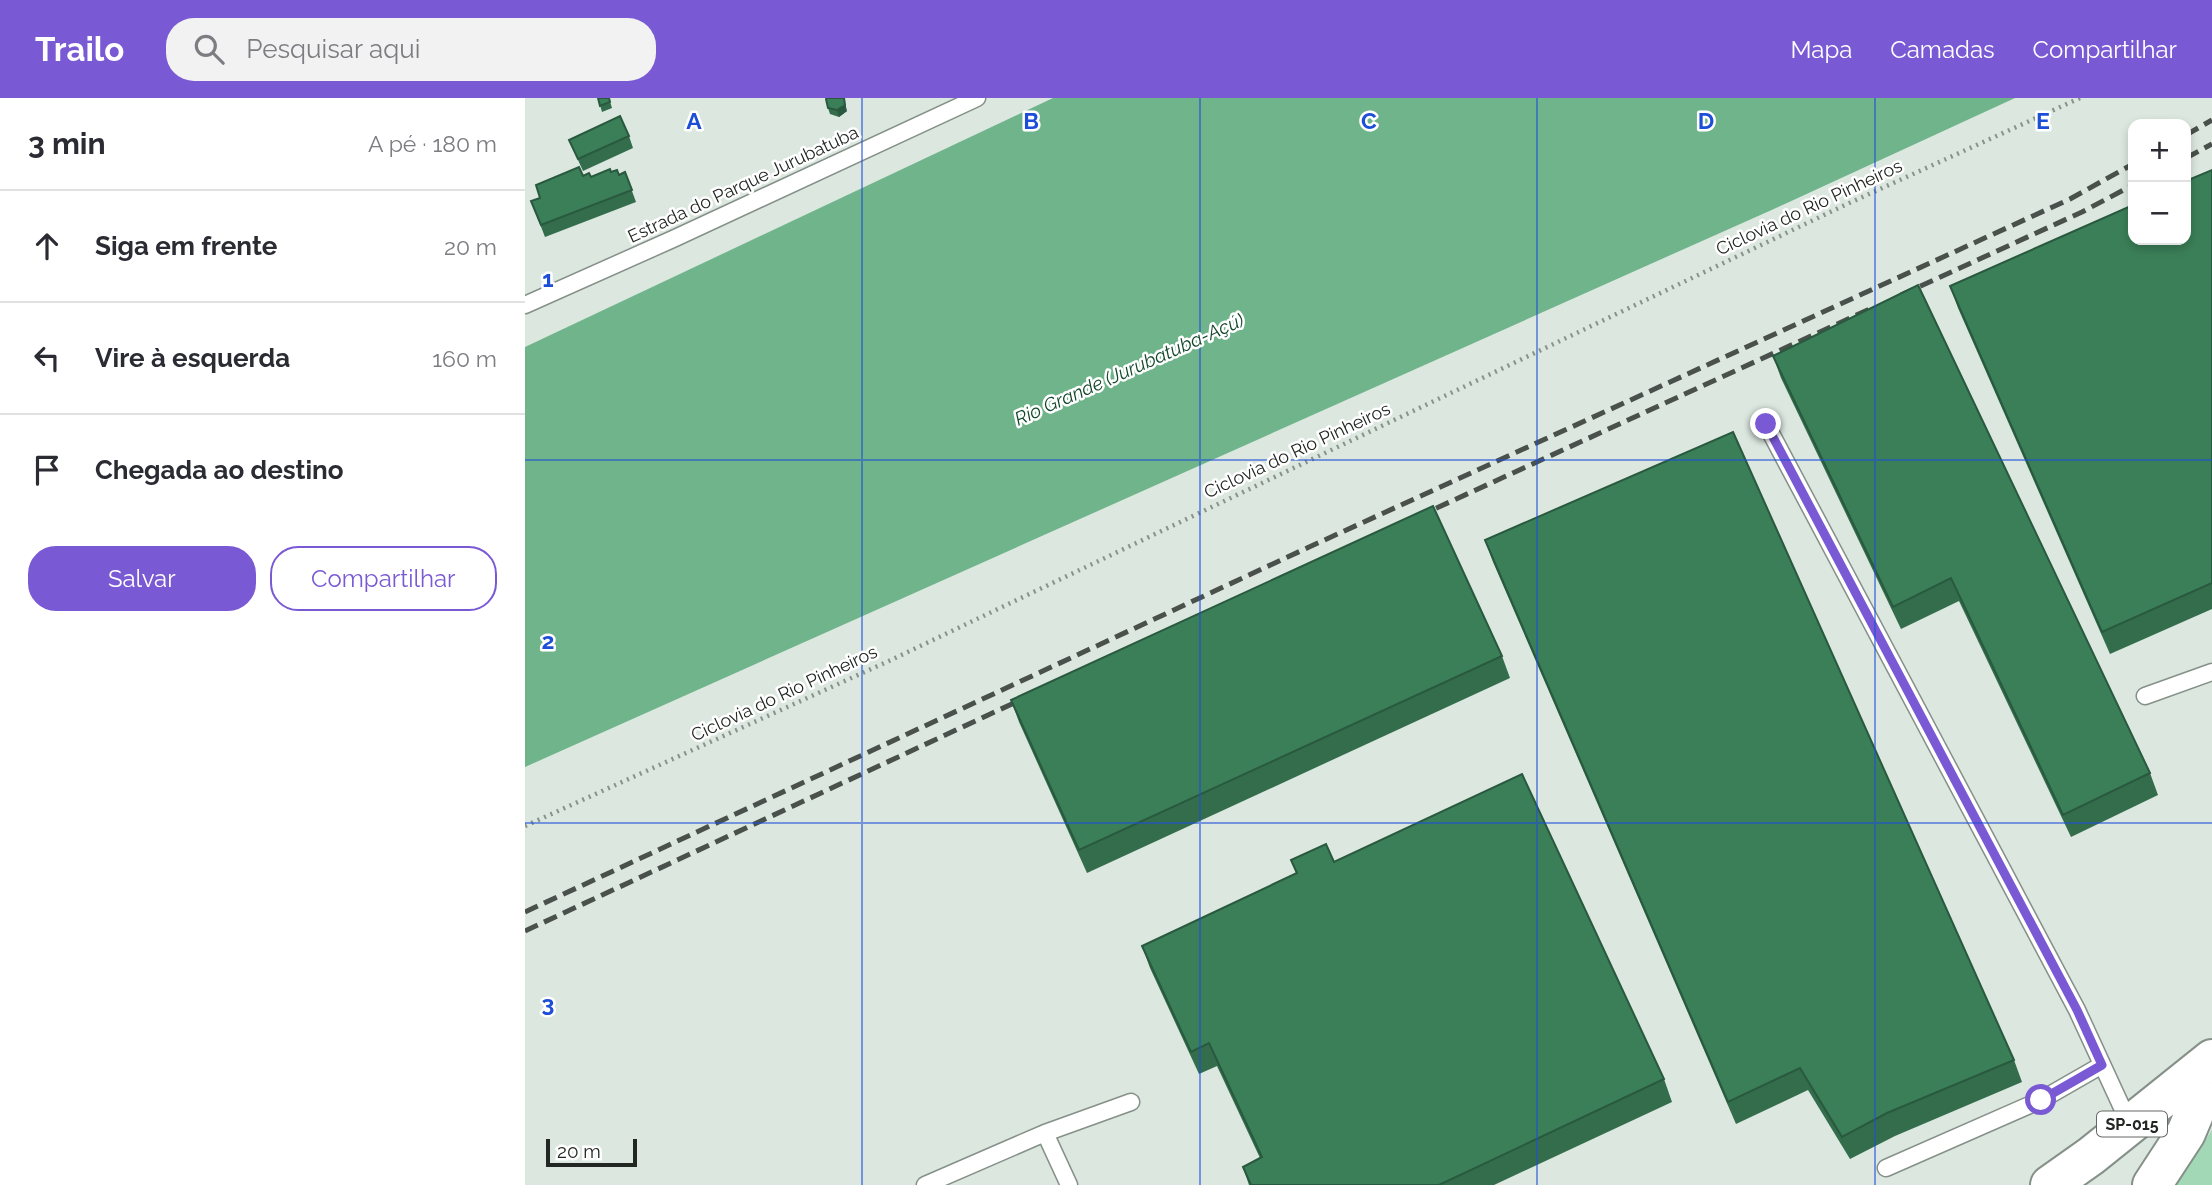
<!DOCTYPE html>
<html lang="pt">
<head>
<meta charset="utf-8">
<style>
	:root { --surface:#fff; --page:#f2f2f3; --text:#2b2b33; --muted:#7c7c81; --line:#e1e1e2; --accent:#7a59d4 }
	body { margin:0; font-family:Raleway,sans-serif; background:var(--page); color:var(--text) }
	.controls { position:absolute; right:21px; top:21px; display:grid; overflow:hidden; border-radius:14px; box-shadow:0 4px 10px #0003 }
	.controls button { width:63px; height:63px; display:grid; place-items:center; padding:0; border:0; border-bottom:2px solid var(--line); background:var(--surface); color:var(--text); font:35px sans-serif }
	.scale { position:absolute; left:21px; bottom:18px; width:91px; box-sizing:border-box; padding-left:7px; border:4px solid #232724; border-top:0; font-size:19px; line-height:24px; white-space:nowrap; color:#232724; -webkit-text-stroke:5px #fff; paint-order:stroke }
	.stop { position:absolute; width:21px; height:21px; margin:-16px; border:5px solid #7a59d4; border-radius:50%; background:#fff }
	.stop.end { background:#7a59d4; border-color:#fff; box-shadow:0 2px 7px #0008 }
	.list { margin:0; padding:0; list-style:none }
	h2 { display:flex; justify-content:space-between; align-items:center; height:91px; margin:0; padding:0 28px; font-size:30px }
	h2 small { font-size:23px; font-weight:400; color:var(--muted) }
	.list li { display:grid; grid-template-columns:46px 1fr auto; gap:21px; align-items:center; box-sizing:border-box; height:112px; padding:0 28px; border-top:2px solid var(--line) }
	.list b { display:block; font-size:26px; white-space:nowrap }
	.list em { font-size:23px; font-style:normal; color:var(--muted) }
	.actions { display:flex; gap:14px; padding:21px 28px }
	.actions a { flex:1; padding:16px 0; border:2px solid var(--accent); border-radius:28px; text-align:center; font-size:24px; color:var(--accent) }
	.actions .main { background:var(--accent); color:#fff }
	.icon { flex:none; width:38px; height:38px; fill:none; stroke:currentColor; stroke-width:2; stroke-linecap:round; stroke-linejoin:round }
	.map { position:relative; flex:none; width:1687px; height:1087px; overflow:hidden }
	header { display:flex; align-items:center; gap:42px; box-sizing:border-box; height:98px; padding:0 35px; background:var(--accent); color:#fff }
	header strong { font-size:33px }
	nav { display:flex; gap:38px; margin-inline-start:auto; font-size:24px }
	.search { width:490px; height:63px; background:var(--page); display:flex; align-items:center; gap:18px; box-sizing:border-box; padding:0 24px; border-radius:28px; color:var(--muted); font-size:26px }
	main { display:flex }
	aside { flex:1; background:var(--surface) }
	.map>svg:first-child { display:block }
</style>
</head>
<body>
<header>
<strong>Trailo</strong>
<div class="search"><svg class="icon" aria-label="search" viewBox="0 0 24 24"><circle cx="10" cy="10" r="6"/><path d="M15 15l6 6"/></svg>Pesquisar aqui</div>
<nav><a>Mapa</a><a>Camadas</a><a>Compartilhar</a></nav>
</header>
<main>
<aside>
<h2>3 min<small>A pé · 180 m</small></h2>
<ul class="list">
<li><svg class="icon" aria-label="ahead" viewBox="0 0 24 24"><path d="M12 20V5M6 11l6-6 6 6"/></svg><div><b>Siga em frente</b></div><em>20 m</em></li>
<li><svg class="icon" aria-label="left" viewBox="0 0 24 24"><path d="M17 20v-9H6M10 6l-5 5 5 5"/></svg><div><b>Vire à esquerda</b></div><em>160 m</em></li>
<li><svg class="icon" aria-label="arrive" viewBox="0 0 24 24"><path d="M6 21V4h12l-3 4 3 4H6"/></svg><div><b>Chegada ao destino</b></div></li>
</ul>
<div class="actions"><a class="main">Salvar</a><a>Compartilhar</a></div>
</aside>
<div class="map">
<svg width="1687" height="1087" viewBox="0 0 1687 1087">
	<rect width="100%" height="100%" fill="#dbe7df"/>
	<path fill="#a3d8b6" d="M1687,1032v55h-37z"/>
	<path fill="#6fb48a" d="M528,0h962l-228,105 -1262,564v-420z"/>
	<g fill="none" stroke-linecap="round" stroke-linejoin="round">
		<g stroke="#849088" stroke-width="19">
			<path id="lane" d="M0,207l148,-66 304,-141
				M1241,326l311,586 53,115
				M1620,598l67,-24
				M520,1035l24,52
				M1361,1070l155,-68 61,-35
				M400,1087l120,-52 86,-31"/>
		</g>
		<g stroke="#849088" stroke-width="42">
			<path id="highway" d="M1525,1087l41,-29 121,-97
				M1627,1087l34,-52 26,-62"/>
		</g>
		<path stroke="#89928c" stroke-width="4.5" stroke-dasharray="2 5" stroke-linecap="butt" d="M0,728l366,-166 954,-455 235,-107"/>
		<use href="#lane" stroke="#fff" stroke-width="16"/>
		<use href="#highway" stroke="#fff" stroke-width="38"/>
		<path stroke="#4a504c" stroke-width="5" stroke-dasharray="14 7" stroke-linecap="butt" d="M1661,37l26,-15
			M1661,60l26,-14
			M1376,197l181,-83 51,-27
			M892,419l455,-209
			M0,814l782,-364 763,-349 63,-35
			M0,833l504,-235"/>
	</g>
	<path fill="#336d4c" d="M73,0h11l3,10 -10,4z
		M303,10l19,3 -8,6 -9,-3z
		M104,38l4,12 -50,23 -14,-31z
		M1687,72v439l-102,45 -152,-346 -8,-22z
		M86,74l8,3 6,-3 11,30 -91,35 -14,-36 60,-24z
		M1248,258l377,417 8,22 -87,42 -112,-236 -58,28 -120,-251z
		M960,442l529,520 8,22 -127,54 -45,23 -42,-69 -72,34 -243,-562z
		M977,558l8,22 -423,195 -68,-151 -8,-22z
		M766,762l43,2 330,217 8,23 -178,83h-245l-6,-18 17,-9 -43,-92 -18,8 -49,-106 -8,-22 154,-73z"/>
	<path fill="#29593e" d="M319,0l3,13 -8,6 -2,-7z"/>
	<path fill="#3b7f58" stroke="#29593e" stroke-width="2" d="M73,0h11l1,4 -10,4z
		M302,0h17l1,7 -8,5 -9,-2 -2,-9z
		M95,18l9,20 -51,23 -9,-19z
		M54,69l4,9 6,-3 2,4 19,-8 1,3 6,-2 2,5 6,-3 7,18 -91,35 -10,-24 9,-3 -4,-13z
		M1687,72v413l-110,49 -152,-346 183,-81v35h53v-59z
		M1393,187l232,488 -87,42 -112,-237 -58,29 -120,-251z
		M1208,334l281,628 -127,53 -45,24 -42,-69 -72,34 -243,-562z
		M908,408l69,150 -423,194 -68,-150z
		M997,676l142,305 -225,106h-188l-8,-18 19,-10 -53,-114 -18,9 -49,-106 155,-73 -6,-13 35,-16 8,18z"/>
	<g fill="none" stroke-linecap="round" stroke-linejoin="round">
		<path stroke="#7a59d4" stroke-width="9" d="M1241,326l311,586 25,55 -61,35"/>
	</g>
	<path fill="none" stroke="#1d4ed8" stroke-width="2" stroke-opacity="0.55" d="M337,0v1087M675,0v1087M1012,0v1087M1350,0v1087M0,362h1687M0,725h1687"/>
	<g text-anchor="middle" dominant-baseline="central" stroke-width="5" stroke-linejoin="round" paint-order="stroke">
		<rect fill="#fff" stroke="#656866" stroke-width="2" x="1572" y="1013.5" width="70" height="25" rx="5"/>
		<g font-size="16" font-weight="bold" fill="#232724">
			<text x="1607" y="1026">SP-015</text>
		</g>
		<g font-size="18" fill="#232724" stroke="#fff">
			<text transform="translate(218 86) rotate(-25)">Estrada do Parque Jurubatuba</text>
			<text transform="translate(1284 109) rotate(-25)">Ciclovia do Rio Pinheiros</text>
			<text transform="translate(772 352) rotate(-25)">Ciclovia do Rio Pinheiros</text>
			<text transform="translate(259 595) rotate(-25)">Ciclovia do Rio Pinheiros</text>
		</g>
		<g font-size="19" font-style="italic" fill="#11472b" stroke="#fff">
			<text transform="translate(604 271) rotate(-24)">Rio Grande (Jurubatuba-Açú)</text>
		</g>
	</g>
	<g font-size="23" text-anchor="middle" font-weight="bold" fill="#1d4ed8" stroke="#fff" stroke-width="5" stroke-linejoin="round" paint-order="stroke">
		<text x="169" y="31">A</text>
		<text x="506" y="31">B</text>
		<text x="844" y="31">C</text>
		<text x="1181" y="31">D</text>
		<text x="1518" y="31">E</text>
		<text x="23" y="189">1</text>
		<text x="23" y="551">2</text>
		<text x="23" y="914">3</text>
	</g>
</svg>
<div class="controls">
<button>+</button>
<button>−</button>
</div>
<div class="scale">20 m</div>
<div class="stop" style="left:1516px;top:1002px"></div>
<div class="stop end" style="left:1241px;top:326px"></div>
</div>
</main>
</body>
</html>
